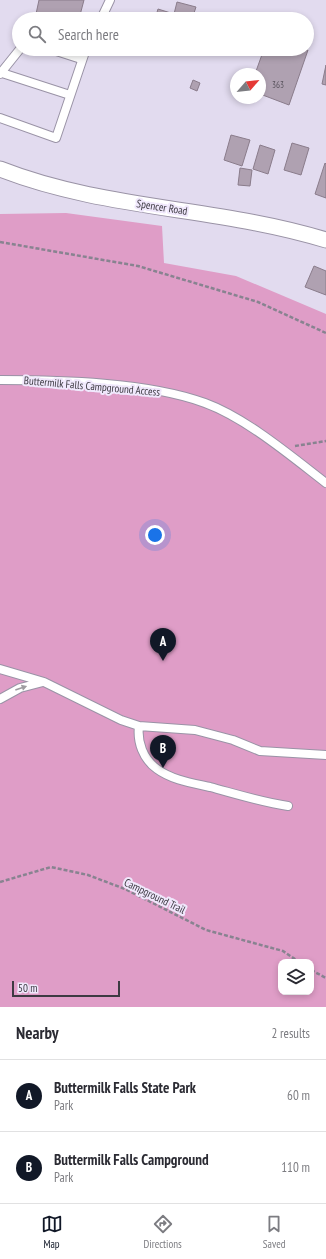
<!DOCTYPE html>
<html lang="en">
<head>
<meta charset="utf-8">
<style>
	:root { --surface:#fff; --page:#f2f2f3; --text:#2b2b33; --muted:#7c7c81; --line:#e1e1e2; --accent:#111827 }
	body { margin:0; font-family:"PT Sans Narrow",sans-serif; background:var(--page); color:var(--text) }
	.controls { position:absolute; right:12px; bottom:12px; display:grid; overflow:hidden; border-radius:8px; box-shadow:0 2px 6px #0003 }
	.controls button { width:36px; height:36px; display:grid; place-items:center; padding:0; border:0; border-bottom:1px solid var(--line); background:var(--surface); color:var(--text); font:20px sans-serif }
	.compass { position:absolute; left:230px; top:68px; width:36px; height:36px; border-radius:50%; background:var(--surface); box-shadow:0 2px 6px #0003; rotate:62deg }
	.scale { position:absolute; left:12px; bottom:10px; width:108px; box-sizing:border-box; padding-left:4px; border:2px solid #3d3a42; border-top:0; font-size:11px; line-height:14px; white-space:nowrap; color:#3d3a42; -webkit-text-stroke:3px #f0e8fc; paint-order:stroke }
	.you { position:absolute; left:155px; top:535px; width:14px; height:14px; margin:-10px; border:3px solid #fff; border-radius:50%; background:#1a73e8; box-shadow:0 0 0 6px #1a73e833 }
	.badge { display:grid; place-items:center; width:26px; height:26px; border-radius:50%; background:var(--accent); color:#fff; font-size:13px; font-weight:700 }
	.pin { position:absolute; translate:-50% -33px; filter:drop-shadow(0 1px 2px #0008) }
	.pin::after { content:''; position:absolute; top:21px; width:14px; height:12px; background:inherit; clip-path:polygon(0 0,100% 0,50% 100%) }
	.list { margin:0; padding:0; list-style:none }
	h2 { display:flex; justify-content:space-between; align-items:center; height:52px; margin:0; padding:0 16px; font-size:17px }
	h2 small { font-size:13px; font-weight:400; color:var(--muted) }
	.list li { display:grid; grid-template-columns:26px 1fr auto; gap:12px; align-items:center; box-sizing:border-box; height:72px; padding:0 16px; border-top:1px solid var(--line) }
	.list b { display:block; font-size:15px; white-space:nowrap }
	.list p { margin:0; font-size:13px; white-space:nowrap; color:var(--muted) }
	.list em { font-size:13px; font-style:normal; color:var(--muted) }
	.icon { flex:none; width:22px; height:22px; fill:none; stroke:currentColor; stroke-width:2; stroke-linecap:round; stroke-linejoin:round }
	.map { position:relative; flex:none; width:326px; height:1007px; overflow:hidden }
	.search { position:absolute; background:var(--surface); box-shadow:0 2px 6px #0003; left:12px; right:12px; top:12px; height:44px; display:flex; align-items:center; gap:10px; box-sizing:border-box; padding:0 14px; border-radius:22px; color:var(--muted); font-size:15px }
	.sheet { height:196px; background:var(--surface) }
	nav { display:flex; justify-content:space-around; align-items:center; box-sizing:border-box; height:56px; border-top:1px solid var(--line); background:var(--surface); font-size:11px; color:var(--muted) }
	nav a { display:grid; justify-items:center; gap:2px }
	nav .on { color:var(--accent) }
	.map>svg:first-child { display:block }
</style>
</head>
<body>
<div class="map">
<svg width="326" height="1007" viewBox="0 0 326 1007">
	<rect width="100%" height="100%" fill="#e2dbef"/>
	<path fill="#df9dc7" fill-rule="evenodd" d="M66,213l96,13 2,37 72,13 90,38v693h-326v-793zM281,962h30v30h-30z"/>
	<path fill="#afa1b1" stroke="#8a7c8b" d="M39,0h45l-5,19h-20l-23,-5z
		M177,2l19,5 -4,12h-37l3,-10 16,5z
		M264,49l44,1 -19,55 -29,-11v-20h-5z
		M326,65v20l-4,-1z
		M193,80l7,3 -3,8 -7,-3z
		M231,135l19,5 -8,26 -18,-6z
		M292,143l17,5 -8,27 -17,-5z
		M260,145l15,5 -7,24 -15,-5z
		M325,163l1,1v34l-11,-4z
		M240,168l12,2 -2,16 -12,-1z
		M314,266l12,5v24l-21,-8z"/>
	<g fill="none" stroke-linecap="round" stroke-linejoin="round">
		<g stroke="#9a93a6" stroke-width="10">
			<path id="lane" d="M101,19l9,-19
				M50,49l31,10
				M2,73l68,22
				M0,74l20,-25
				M0,118l56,20 30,-89
				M0,380c61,0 148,2 205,23 41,15 86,53 121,80
				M0,669l44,13 77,38 18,6 56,4 38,10 27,11 66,4
				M0,699l20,-11 23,-6
				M139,726c-2,16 4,33 18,43 15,11 35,14 53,18 26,7 51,15 78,19"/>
		</g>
		<g stroke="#9a93a6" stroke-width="17">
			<path id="street" d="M0,169c104,41 219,38 326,71"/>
		</g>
		<path stroke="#888390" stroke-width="2.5" stroke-dasharray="4 2" stroke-linecap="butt" d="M0,242l138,24 120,36 68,31
			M295,446l31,-5
			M0,882l51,-15 37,8 37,14 81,41 77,21 16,11
			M311,970l15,8"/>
		<use href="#lane" stroke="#fff" stroke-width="8"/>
		<use href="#street" stroke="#fff" stroke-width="15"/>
	</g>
	<defs><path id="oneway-solid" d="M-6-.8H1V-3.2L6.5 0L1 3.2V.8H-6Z"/></defs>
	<use fill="#9e9ca0" href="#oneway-solid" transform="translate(21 688) rotate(-19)"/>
	<g text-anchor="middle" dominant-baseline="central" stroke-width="4" stroke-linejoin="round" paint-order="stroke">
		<g font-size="9" fill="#5a545e">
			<text x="278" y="84">363</text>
		</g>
		<g font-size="11" fill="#3d3a42" stroke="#f0e8fc">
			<text transform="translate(162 207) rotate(9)">Spencer Road</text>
			<text transform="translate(92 386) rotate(5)">Buttermilk Falls Campground Access</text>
			<text transform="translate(155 896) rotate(26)">Campground Trail</text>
		</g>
	</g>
</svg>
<div class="controls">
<button><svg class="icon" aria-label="layers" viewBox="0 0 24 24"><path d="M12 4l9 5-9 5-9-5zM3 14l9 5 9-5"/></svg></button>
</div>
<svg class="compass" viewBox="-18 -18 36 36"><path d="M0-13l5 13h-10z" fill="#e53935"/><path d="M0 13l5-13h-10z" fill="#7c7c81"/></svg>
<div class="scale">50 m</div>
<div class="you"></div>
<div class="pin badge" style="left:163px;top:661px">A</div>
<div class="pin badge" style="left:163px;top:768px">B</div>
<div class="search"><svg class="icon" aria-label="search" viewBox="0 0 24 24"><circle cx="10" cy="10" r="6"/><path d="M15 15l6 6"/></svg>Search here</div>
</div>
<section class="sheet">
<h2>Nearby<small>2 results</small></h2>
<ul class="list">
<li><span class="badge">A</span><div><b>Buttermilk Falls State Park</b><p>Park</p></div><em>60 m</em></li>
<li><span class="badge">B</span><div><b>Buttermilk Falls Campground</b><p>Park</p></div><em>110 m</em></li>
</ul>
</section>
<nav>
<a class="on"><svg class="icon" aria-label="map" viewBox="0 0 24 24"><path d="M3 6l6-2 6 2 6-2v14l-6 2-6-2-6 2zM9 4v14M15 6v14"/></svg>Map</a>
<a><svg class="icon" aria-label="directions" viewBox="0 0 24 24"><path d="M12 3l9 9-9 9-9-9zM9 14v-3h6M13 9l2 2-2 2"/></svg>Directions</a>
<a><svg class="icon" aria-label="saved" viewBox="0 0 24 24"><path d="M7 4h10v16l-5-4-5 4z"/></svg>Saved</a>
</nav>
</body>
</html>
